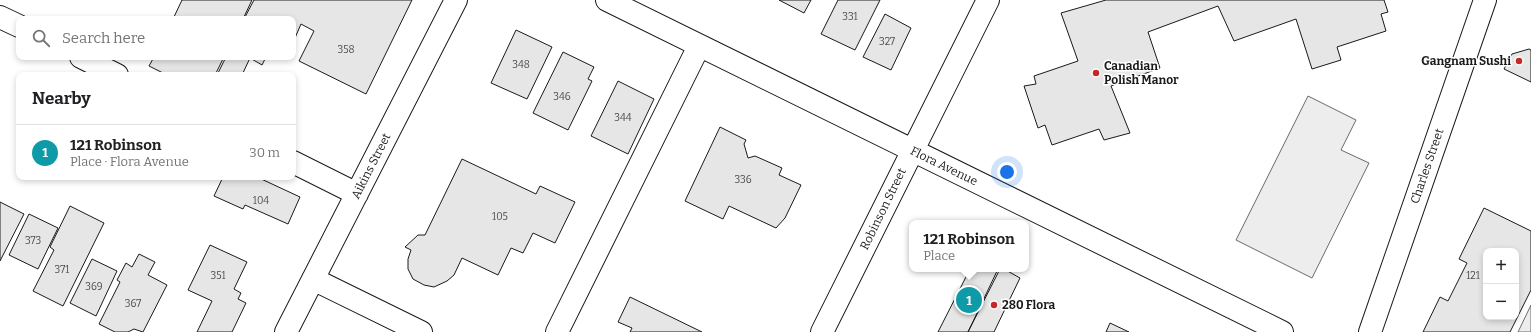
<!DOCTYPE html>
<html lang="en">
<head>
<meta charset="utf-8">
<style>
	:root { --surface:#fff; --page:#f2f2f2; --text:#202124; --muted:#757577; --line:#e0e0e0; --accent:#2563eb }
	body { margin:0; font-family:Bitter,serif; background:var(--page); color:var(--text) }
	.controls { position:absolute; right:12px; bottom:12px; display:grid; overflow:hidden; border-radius:8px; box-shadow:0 2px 6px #0003 }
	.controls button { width:36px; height:36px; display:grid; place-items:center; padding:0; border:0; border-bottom:1px solid var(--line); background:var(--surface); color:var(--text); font:20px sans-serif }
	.you { position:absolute; left:1007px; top:172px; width:14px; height:14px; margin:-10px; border:3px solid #fff; border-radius:50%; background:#1a73e8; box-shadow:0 0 0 6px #1a73e833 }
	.badge { display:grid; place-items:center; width:26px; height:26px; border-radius:50%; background:var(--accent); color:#fff; font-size:13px; font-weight:700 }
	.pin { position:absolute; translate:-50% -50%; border:2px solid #fff; box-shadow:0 1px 4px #0006 }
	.popup { position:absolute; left:909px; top:220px; width:120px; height:52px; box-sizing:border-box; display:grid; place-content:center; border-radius:8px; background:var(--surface); filter:drop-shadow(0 1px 3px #0005); font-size:13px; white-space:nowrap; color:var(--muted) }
	.popup b { font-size:15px; color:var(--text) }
	.popup::after { content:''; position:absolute; left:50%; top:100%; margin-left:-8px; border:8px solid transparent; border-top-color:var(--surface) }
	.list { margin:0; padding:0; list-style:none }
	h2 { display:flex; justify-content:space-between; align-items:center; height:52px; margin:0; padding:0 16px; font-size:17px }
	h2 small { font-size:13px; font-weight:400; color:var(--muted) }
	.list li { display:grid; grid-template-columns:26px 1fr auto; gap:12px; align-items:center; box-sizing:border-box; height:56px; padding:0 16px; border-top:1px solid var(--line) }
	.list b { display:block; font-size:15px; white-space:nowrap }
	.list p { margin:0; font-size:13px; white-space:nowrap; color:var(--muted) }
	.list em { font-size:13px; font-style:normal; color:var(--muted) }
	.icon { flex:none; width:22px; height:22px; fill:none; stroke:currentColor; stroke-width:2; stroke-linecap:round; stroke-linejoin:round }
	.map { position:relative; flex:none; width:1531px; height:332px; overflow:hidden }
	.search { position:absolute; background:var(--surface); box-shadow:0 2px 6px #0003; left:16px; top:16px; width:280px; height:44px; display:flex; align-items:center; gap:10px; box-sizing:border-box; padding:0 14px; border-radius:8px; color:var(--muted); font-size:15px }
	.panel { position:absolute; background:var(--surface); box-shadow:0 2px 6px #0003; left:16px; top:72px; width:280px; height:108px; border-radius:8px }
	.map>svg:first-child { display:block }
</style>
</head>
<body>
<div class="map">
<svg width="1531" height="332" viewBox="0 0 1531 332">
	<rect width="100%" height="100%" fill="#fff"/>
	<path fill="#ededed" stroke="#6a6a6a" d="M1308,96l48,24 -15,30 28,13 -57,115 -76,-38z
		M1531,305v27h-13z"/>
	<path fill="#e6e6e6" stroke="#1a1a1a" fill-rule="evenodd" d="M182,0h70l-9,19h-70z
		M254,0h158l-46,94 -67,-33 15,-30 -13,-7 -6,14 -2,-1v-18h-49z
		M779,0h32l-7,13z
		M838,0h42l-25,50 -34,-16z
		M1106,0h278l4,12 -7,2 5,17 -49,16 4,13 -29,9 -16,-50 -62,22 -16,-35 -70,26 12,36 -49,18 19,47 -26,7 -5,-11 -47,16 -7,-20 -7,3 -14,-42 12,-2 -2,-8 44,-15 -17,-48z
		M885,14l26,14 -20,42 -28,-13z
		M516,30l36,17 -25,52 -36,-16z
		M1529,49l2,1v32l-27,-13 8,-15z
		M563,52l31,15 -6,12 4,2 -24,49 -35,-17z
		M154,57h70l-9,18h-48l-18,-9z
		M226,57h40l-4,8 -12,-7 -8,17h-25z
		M618,81l36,18 -26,55 -37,-18z
		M720,127l26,13 -2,4 4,14 7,-2 27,12 -3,7 22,10 -16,33 -9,10 -47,-22 -6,13 -38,-18z
		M462,159l74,35 4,-8 35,16 -20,41 -22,-10 -10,20 -12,-5 -13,27 -36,-17 -8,17 -7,6 -13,6 -10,-2 -11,-6 -5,-10v-10l3,-9 -6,-3 13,-12h7z
		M223,177h34l43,20 -12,27 -43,-19 -2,4 -29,-13z
		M0,202l24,12 -24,47z
		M70,206l34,17 -41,83 -30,-15 21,-41 -4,-3z
		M1484,208l47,23v59l-21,42h-87l17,-35 8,4 19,-38 -8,-4zM1486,251h30v66h-30z
		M29,214l29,14 -20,41 -29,-14z
		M210,245l37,17 -13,27 7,4 -3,6 8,4 -14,29h-35l15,-31 -24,-11z
		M139,254l16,8 -7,13 19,10 -24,47 -9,-3 -6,3h-13l-16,-8 21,-42 -3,-2 9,-17 6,4z
		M92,259l25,12 -21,45 -26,-13z
		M970,269h28l-30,63h-30z
		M1000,269h4l16,9 -26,54h-26z
		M630,297l72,35h-72l2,-4 -14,-6z
		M1110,323l19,9h-23z"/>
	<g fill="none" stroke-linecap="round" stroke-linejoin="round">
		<g stroke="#1a1a1a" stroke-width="24">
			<path id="minor" d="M607,0l675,332
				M0,17l19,9
				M81,57l36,18
				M293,162l64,32
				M313,279l108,53
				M286,332l170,-332
				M557,332l142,-286
				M822,332l166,-332
				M1370,332l115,-332"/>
		</g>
		<use href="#minor" stroke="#fff" stroke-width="22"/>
	</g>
	<g fill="#c62828" stroke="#fff" stroke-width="1.5">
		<circle cx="1519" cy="61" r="4"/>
		<circle cx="1096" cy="73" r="4"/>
		<circle cx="994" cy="305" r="4"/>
	</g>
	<g text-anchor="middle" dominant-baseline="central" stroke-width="3" stroke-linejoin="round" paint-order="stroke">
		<g font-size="10" fill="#4d4d4d">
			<text x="850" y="17">331</text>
			<text x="887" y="42">327</text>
			<text x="346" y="50">358</text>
			<text x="521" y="65">348</text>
			<text x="562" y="97">346</text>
			<text x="623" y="118">344</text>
			<text x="743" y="180">336</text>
			<text x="261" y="201">104</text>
			<text x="500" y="217">105</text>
			<text x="33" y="241">373</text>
			<text x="62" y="270">371</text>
			<text x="218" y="276">351</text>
			<text x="1473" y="276">121</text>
			<text x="94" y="287">369</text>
			<text x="133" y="304">367</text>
		</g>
		<g font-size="12" font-weight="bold" fill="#1a1a1a" stroke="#fff" text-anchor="start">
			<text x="1511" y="61" text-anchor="end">Gangnam Sushi</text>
			<text x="1104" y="66">Canadian<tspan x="1104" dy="14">Polish Manor</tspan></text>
			<text x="1002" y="305">280 Flora</text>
		</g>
		<g font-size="12" fill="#1a1a1a" stroke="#fff">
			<text transform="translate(371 166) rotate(-63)">Aikins Street</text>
			<text transform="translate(944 166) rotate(26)">Flora Avenue</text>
			<text transform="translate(1427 166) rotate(-71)">Charles Street</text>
			<text transform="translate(883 209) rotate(-64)">Robinson Street</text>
		</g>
	</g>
</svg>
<div class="controls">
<button>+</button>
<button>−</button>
</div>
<div class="you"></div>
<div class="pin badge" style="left:969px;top:300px;background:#0f9aa8">1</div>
<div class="popup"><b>121 Robinson</b>Place</div>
<div class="search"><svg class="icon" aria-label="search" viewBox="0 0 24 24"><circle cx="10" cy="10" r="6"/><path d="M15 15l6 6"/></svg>Search here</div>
<section class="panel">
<h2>Nearby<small></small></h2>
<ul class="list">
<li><span class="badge" style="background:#0f9aa8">1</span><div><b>121 Robinson</b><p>Place · Flora Avenue</p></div><em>30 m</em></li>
</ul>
</section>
</div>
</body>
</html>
